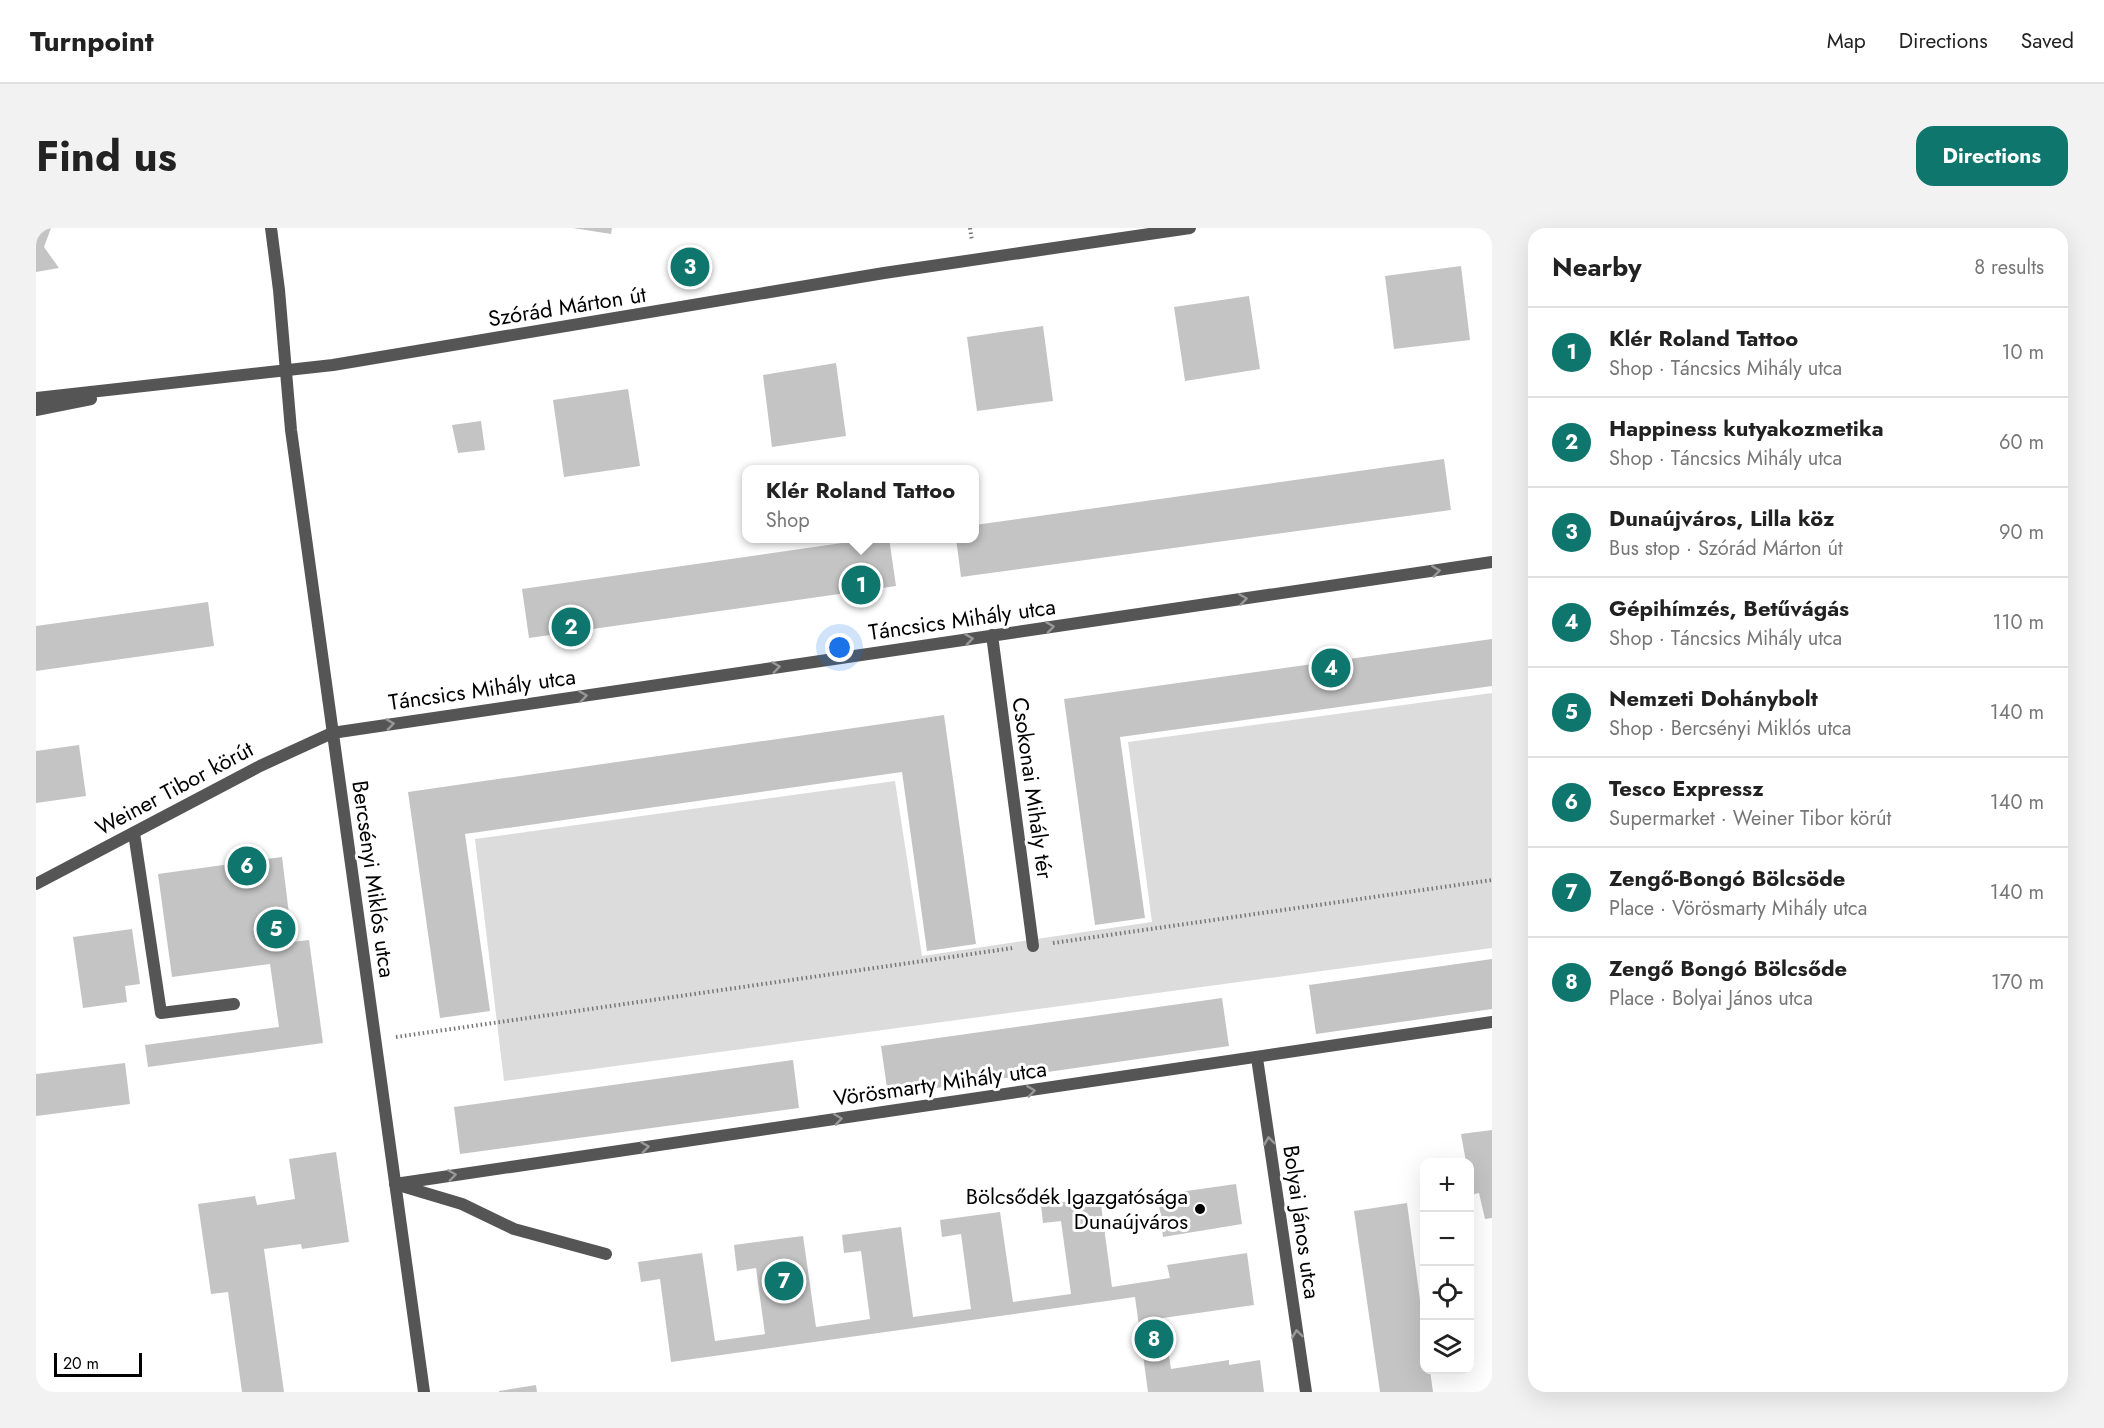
<!DOCTYPE html>
<html lang="en">
<head>
<meta charset="utf-8">
<style>
	:root { --surface:#fff; --page:#f2f2f2; --text:#222; --muted:#767676; --line:#e0e0e0; --accent:#0f766e }
	body { margin:0; font-family:Jost,sans-serif; background:var(--page); color:var(--text) }
	.controls { position:absolute; right:18px; bottom:18px; display:grid; overflow:hidden; border-radius:12px; box-shadow:0 6px 24px #0002 }
	.controls button { width:54px; height:54px; display:grid; place-items:center; padding:0; border:0; border-bottom:2px solid var(--line); background:var(--surface); color:var(--text); font:30px sans-serif }
	.scale { position:absolute; left:18px; bottom:15px; width:88px; box-sizing:border-box; padding-left:6px; border:3px solid #000; border-top:0; font-size:16px; line-height:21px; white-space:nowrap; color:#000; -webkit-text-stroke:4px #fff; paint-order:stroke }
	.you { position:absolute; left:804px; top:420px; width:21px; height:21px; margin:-15px; border:4px solid #fff; border-radius:50%; background:#1a73e8; box-shadow:0 0 0 9px #1a73e833 }
	.badge { display:grid; place-items:center; width:39px; height:39px; border-radius:50%; background:var(--accent); color:#fff; font-size:20px; font-weight:700 }
	.pin { position:absolute; translate:-50% -50%; border:3px solid #fff; box-shadow:0 2px 6px #0006 }
	.popup { position:absolute; left:706px; top:237px; width:237px; height:78px; box-sizing:border-box; display:grid; place-content:center; border-radius:12px; background:var(--surface); filter:drop-shadow(0 2px 4px #0005); font-size:20px; white-space:nowrap; color:var(--muted) }
	.popup b { font-size:22px; color:var(--text) }
	.popup::after { content:''; position:absolute; left:50%; top:100%; margin-left:-12px; border:12px solid transparent; border-top-color:var(--surface) }
	.list { margin:0; padding:0; list-style:none }
	h2 { display:flex; justify-content:space-between; align-items:center; height:78px; margin:0; padding:0 24px; font-size:26px }
	h2 small { font-size:20px; font-weight:400; color:var(--muted) }
	.list li { display:grid; grid-template-columns:39px 1fr auto; gap:18px; align-items:center; box-sizing:border-box; height:90px; padding:0 24px; border-top:2px solid var(--line) }
	.list b { display:block; font-size:22px; white-space:nowrap }
	.list p { margin:0; font-size:20px; white-space:nowrap; color:var(--muted) }
	.list em { font-size:20px; font-style:normal; color:var(--muted) }
	.icon { flex:none; width:33px; height:33px; fill:none; stroke:currentColor; stroke-width:2; stroke-linecap:round; stroke-linejoin:round }
	.map { position:relative; flex:none; width:1456px; height:1164px; overflow:hidden; border-radius:18px }
	header { display:flex; align-items:center; gap:36px; box-sizing:border-box; height:84px; padding:0 30px; background:var(--surface); border-bottom:2px solid var(--line) }
	header strong { font-size:28px }
	nav { display:flex; gap:33px; margin-inline-start:auto; font-size:21px }
	.intro { display:flex; align-items:center; justify-content:space-between; box-sizing:border-box; height:144px; padding:0 36px }
	h1 { margin:0; font-size:42px }
	.button { padding:15px 27px; border-radius:18px; background:var(--accent); color:#fff; font-size:21px; font-weight:700 }
	main { display:flex; gap:36px; padding:0 36px }
	aside { flex:1; background:var(--surface); border-radius:18px; box-shadow:0 6px 24px #0002 }
	.map>svg:first-child { display:block }
</style>
</head>
<body>
<header>
<strong>Turnpoint</strong>
<nav><a>Map</a><a>Directions</a><a>Saved</a></nav>
</header>
<div class="intro"><h1>Find us</h1><a class="button">Directions</a></div>
<main>
<div class="map">
<svg width="1456" height="1164" viewBox="0 0 1456 1164">
	<rect width="100%" height="100%" fill="#fff"/>
	<path fill="#dcdcdc" d="M1456,465v255l-988,133 -29,-242 420,-58 27,175 230,-34 -24,-180z"/>
	<path fill="#c4c4c4" d="M0,0h15l-7,19 15,21 -23,4z
		M537,0h39l-1,6z
		M1425,38l9,74 -76,9 -9,-73z
		M1213,68l11,73 -75,12 -11,-74z
		M1007,98l10,75 -76,10 -10,-74z
		M800,135l10,73 -74,11 -9,-72z
		M592,161l12,77 -76,11 -11,-77z
		M445,193l4,29 -27,3 -6,-28z
		M1408,231l7,51 -490,67 -5,-39h19v-13z
		M841,310h12l7,48 -367,52 -7,-49z
		M172,374l6,44 -178,25v-45z
		M1456,411v47l-372,51 25,181 -50,7 -31,-226z
		M908,487l32,229 -49,7 -25,-179 -437,62 25,177 -50,7 -32,-226z
		M43,517l7,51 -50,7v-52z
		M246,629l7,57 -10,2 4,27 26,-3 14,103 -175,24 -3,-22 134,-18 -9,-63 -98,13 -14,-103z
		M96,701l8,55 -15,2 2,16 -44,6 -10,-71z
		M1456,731v50l-176,25 -7,-49z
		M1186,770l7,48 -341,49 -7,-49z
		M757,832l6,48 -339,46 -6,-47z
		M89,835l5,41 -94,12v-42z
		M1456,902v88l-7,1 -6,-26 -8,2 -1,-33h-4l-5,-28z
		M300,924l13,90 -47,7 -1,-5 -37,5 20,143h-42l-14,-100 -17,2 -13,-90 57,-8 2,9 38,-6 -6,-40z
		M1200,956l6,40 -79,13 -5,-42z
		M1064,969l12,90 58,-9 -3,-13 80,-12 7,52 -91,13 8,51 58,-9v5l31,-5 4,32h-116l-13,-95 -464,65 -11,-83 -19,3 -3,-20 64,-9 13,88 50,-7 -9,-66 -19,3 -3,-26 69,-9 13,91 54,-8 -9,-68 -17,2 -2,-18 59,-8 12,90 58,-8 -10,-75 -19,3 -2,-17 60,-8 13,90 58,-8 -10,-73 -18,2 -2,-18z
		M1371,975l17,127v40h6l3,22h-53l-26,-181z
		M500,1157l1,7h-38v-1z"/>
	<g fill="none" stroke-linecap="round" stroke-linejoin="round">
		<path stroke="#777" stroke-width="4" stroke-dasharray="1.5 3" stroke-linecap="butt" d="M934,0l2,13
			M1017,715l439,-63
			M360,809l617,-89"/>
		<path stroke="#555" stroke-width="12" d="M98,605l27,180 73,-9
			M359,956l67,20 52,25 92,25"/>
		<path stroke="#555" stroke-width="12" d="M235,0l8,62 12,140 133,962
			M956,407l41,311
			M0,656l224,-118 72,-33 1160,-171
			M1221,830l49,334
			M359,956l1097,-162"/>
		<path stroke="#555" stroke-width="12" d="M0,170l297,-33 551,-92 306,-45
			M0,182l55,-11"/>
	</g>
	<defs><path id="oneway-chevron" d="M-2-3.5L2.5 0L-2 3.5" fill="none" stroke-width="1.6" stroke-linecap="round" stroke-linejoin="round" transform="scale(1.5)"/></defs>
	<g stroke="#999">
		<use href="#oneway-chevron" transform="translate(1400 343) rotate(-8)"/>
		<use href="#oneway-chevron" transform="translate(1207 371) rotate(-8)"/>
		<use href="#oneway-chevron" transform="translate(1014 399) rotate(-8)"/>
		<use href="#oneway-chevron" transform="translate(933 411) rotate(-8)"/>
		<use href="#oneway-chevron" transform="translate(740 439) rotate(-8)"/>
		<use href="#oneway-chevron" transform="translate(547 468) rotate(-8)"/>
		<use href="#oneway-chevron" transform="translate(354 496) rotate(-8)"/>
		<use href="#oneway-chevron" transform="translate(995 863) rotate(-8)"/>
		<use href="#oneway-chevron" transform="translate(802 891) rotate(-8)"/>
		<use href="#oneway-chevron" transform="translate(1233 913) rotate(-98)"/>
		<use href="#oneway-chevron" transform="translate(609 919) rotate(-8)"/>
		<use href="#oneway-chevron" transform="translate(416 947) rotate(-8)"/>
		<use href="#oneway-chevron" transform="translate(1261 1106) rotate(-98)"/>
	</g>
	<circle fill="#000" stroke="#fff" stroke-width="2" cx="1164" cy="981" r="6"/>
	<g text-anchor="middle" dominant-baseline="central" stroke-width="6" stroke-linejoin="round" paint-order="stroke">
		<g font-size="22" fill="#000" stroke="#fff">
			<text transform="translate(531 78) rotate(-9)">Szórád Márton út</text>
			<text transform="translate(926 391) rotate(-8)">Táncsics Mihály utca</text>
			<text transform="translate(446 461) rotate(-8)">Táncsics Mihály utca</text>
			<text transform="translate(138 560) rotate(-28)">Weiner Tibor körút</text>
			<text transform="translate(997 560) rotate(82)">Csokonai Mihály tér</text>
			<text transform="translate(338 651) rotate(82)">Bercsényi Miklós utca</text>
			<text transform="translate(904 855) rotate(-8)">Vörösmarty Mihály utca</text>
			<text transform="translate(1266 994) rotate(82)">Bolyai János utca</text>
		</g>
		<g font-size="22" fill="#000" stroke="#fff" text-anchor="end">
			<text x="1152" y="968">Bölcsődék Igazgatósága<tspan x="1152" dy="25">Dunaújváros</tspan></text>
		</g>
	</g>
</svg>
<div class="controls">
<button>+</button>
<button>−</button>
<button><svg class="icon" aria-label="locate" viewBox="0 0 24 24"><circle cx="12" cy="12" r="6"/><path d="M12 2v4M12 18v4M2 12h4M18 12h4"/></svg></button>
<button><svg class="icon" aria-label="layers" viewBox="0 0 24 24"><path d="M12 4l9 5-9 5-9-5zM3 14l9 5 9-5"/></svg></button>
</div>
<div class="scale">20 m</div>
<div class="you"></div>
<div class="pin badge" style="left:825px;top:357px">1</div>
<div class="popup"><b>Klér Roland Tattoo</b>Shop</div>
<div class="pin badge" style="left:535px;top:399px">2</div>
<div class="pin badge" style="left:654px;top:39px">3</div>
<div class="pin badge" style="left:1295px;top:440px">4</div>
<div class="pin badge" style="left:240px;top:701px">5</div>
<div class="pin badge" style="left:211px;top:638px">6</div>
<div class="pin badge" style="left:748px;top:1053px">7</div>
<div class="pin badge" style="left:1118px;top:1111px">8</div>
</div>
<aside>
<h2>Nearby<small>8 results</small></h2>
<ul class="list">
<li><span class="badge">1</span><div><b>Klér Roland Tattoo</b><p>Shop · Táncsics Mihály utca</p></div><em>10 m</em></li>
<li><span class="badge">2</span><div><b>Happiness kutyakozmetika</b><p>Shop · Táncsics Mihály utca</p></div><em>60 m</em></li>
<li><span class="badge">3</span><div><b>Dunaújváros, Lilla köz</b><p>Bus stop · Szórád Márton út</p></div><em>90 m</em></li>
<li><span class="badge">4</span><div><b>Gépihímzés, Betűvágás</b><p>Shop · Táncsics Mihály utca</p></div><em>110 m</em></li>
<li><span class="badge">5</span><div><b>Nemzeti Dohánybolt</b><p>Shop · Bercsényi Miklós utca</p></div><em>140 m</em></li>
<li><span class="badge">6</span><div><b>Tesco Expressz</b><p>Supermarket · Weiner Tibor körút</p></div><em>140 m</em></li>
<li><span class="badge">7</span><div><b>Zengő-Bongó Bölcsöde</b><p>Place · Vörösmarty Mihály utca</p></div><em>140 m</em></li>
<li><span class="badge">8</span><div><b>Zengő Bongó Bölcsőde</b><p>Place · Bolyai János utca</p></div><em>170 m</em></li>
</ul>
</aside>
</main>
</body>
</html>
